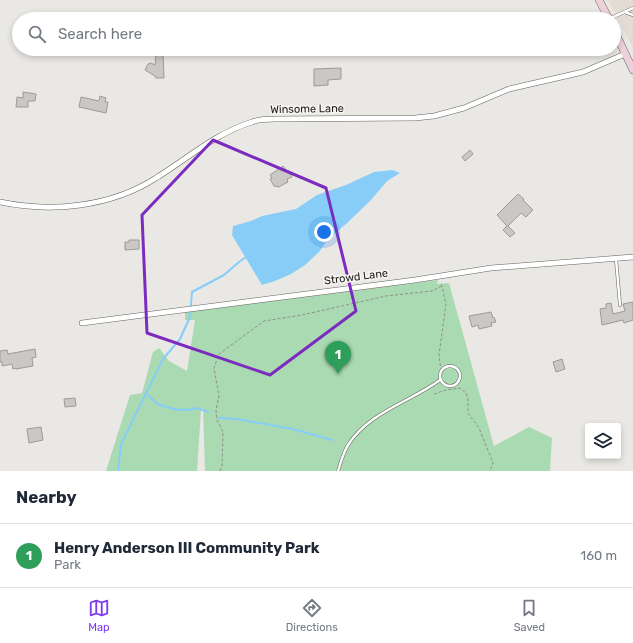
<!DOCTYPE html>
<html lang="en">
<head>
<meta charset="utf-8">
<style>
	:root { --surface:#fff; --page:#f2f2f3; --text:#1f2937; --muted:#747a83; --line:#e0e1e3; --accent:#7c3aed }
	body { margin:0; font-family:Rubik,sans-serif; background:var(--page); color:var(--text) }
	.controls { position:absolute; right:12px; bottom:12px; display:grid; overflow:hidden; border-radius:4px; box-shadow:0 2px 6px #0003 }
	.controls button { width:36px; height:36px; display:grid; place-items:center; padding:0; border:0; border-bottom:1px solid var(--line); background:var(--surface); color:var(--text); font:20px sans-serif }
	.you { position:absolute; left:324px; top:232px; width:14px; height:14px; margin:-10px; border:3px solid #fff; border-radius:50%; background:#1a73e8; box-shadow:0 0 0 6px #1a73e833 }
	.badge { display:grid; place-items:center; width:26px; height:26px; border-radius:50%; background:var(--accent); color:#fff; font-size:13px; font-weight:700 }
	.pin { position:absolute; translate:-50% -33px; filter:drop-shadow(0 1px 2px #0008) }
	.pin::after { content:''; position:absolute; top:21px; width:14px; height:12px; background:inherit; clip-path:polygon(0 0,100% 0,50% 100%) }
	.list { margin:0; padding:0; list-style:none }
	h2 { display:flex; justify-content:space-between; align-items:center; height:52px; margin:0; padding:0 16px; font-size:17px }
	h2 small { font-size:13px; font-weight:400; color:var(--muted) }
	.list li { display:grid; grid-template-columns:26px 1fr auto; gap:12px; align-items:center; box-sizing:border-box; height:64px; padding:0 16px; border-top:1px solid var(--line) }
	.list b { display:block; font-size:15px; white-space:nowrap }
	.list p { margin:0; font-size:13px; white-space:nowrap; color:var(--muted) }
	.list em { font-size:13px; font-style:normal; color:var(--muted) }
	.icon { flex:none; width:22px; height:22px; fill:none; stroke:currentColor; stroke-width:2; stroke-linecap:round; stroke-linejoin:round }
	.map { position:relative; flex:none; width:633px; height:471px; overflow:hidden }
	.search { position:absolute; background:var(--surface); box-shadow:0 2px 6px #0003; left:12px; right:12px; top:12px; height:44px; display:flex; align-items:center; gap:10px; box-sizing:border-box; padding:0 14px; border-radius:22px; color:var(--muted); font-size:15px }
	.sheet { height:116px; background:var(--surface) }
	nav { display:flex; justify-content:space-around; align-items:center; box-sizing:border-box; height:56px; border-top:1px solid var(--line); background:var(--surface); font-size:11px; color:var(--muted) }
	nav a { display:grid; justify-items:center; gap:2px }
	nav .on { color:var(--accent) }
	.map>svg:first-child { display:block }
</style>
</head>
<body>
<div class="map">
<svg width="633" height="471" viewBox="0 0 633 471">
	<rect width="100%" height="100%" fill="#eae8e5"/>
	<path fill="#e2dcd3" d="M606,0h27v48l-24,-46z"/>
	<path fill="#aadab2" d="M438,280l-1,4 12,-1 45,163 35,-19 23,11 -2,33h-345l-2,-63 -2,2 -4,61h-91l24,-76 12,-2 11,-41 6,-4 10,13 18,10 8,-51h-10v-8z"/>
	<path fill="#87cdf7" d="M392,170l8,3 -13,8 -16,19 -25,24 -18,15 -9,13 -14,13 -14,9 -16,7 -13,4 -30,-50 1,-9 18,-5 11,-5 34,-7 21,-14 29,-10 28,-13z"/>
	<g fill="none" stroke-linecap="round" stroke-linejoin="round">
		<path stroke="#87cdf7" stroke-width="2" d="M146,393c4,3 8,9 12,11 12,5 27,8 39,4l11,4
			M219,418l18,1 56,10 39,11
			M118,471l3,-27 42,-85 17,-20 10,-22 2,-25 32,-17 15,-13 7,-5"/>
	</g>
	<path fill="#cac7c5" stroke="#9d9a98" d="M156,55h7l1,23h-8l-1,-2 -10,-6 3,-6 3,-1 4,2z
		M341,68v11l-13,1v5l-14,1v-17z
		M23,92l13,2 -1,7h-7v6h-12l1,-10 6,1z
		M100,96l6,2 -1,4h3l-2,11 -27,-6 2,-10 18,4z
		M470,150l3,4 -8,7 -3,-4z
		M283,166l4,5 1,-1 4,7 -5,2 1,3 -4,2 -5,3 -5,-1 -4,-7 2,-1 -2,-3z
		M518,194l6,5 -1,1 10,10 -7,7 -5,-4 -13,13 7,7 -5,4 -7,-7 4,-4 -10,-11z
		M129,240h10v9l-14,1v-8h4z
		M633,302v18l-9,3 -1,-3 -21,5 -2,-16 6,-1v-4l5,-1 2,11 12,-3 -2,-7z
		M491,312l2,6 1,-1 2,5 -5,1 1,3 -13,3 -1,-4 -6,2 -3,-11z
		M35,349l1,8 -4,1 1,8 -17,3v-1l-3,1 -1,-5 -10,2v-4h-2v-11l7,-1 1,4z
		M562,359l3,10 -9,3 -3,-10z
		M75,398l1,8 -11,1 -1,-8z
		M41,427l2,13 -14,3 -2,-14z"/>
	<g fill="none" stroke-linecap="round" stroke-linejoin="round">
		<g stroke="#63625f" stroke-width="3.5">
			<path id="lane" d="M625,12l8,3
				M609,19l24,-11
				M616,259l4,46
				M440 376a10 10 0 1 1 20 0a10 10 0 1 1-20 0Z
				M338,471c3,-9 5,-18 10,-26 21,-33 62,-43 92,-65"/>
		</g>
		<g stroke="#63625f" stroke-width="6">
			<path id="street" d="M0,202c51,11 111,5 156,-24 31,-19 60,-45 96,-56 7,-3 16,-3 24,-3l139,-1 19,-2 30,-8 45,-19 74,-17 42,-18
				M82,323l333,-43 76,-12 142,-11"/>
		</g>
		<g stroke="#63625f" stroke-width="8">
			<path id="secondary" d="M599,0l10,19
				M614,30l19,40"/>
		</g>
		<path stroke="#8f8e8c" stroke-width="1" stroke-dasharray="3 2" stroke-linecap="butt" d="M441,371l-2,-16 7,-51 -5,-22
			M434,394l12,-4 14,-2 6,5 2,6v14l11,15 14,35 -3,8
			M220,471l2,-5 1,-34 -6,-12 -1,-10 3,-14 -5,-28 5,-14 45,-33 38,-6 84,-19 46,-5 10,-5"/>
		<use href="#lane" stroke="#fff" stroke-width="2.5"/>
		<use href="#street" stroke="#fff" stroke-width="5"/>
		<use href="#secondary" stroke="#eed0da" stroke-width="7"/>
	</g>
	<path fill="none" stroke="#7b2cbf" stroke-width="3" stroke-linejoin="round" d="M213,140l113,48 30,123 -86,64 -123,-42 -5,-118z"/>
	<g text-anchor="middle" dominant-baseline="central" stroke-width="3" stroke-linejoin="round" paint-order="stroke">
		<g font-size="11" fill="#1c1b1a" stroke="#f7f6f3">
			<text transform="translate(307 109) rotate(-1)">Winsome Lane</text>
			<text transform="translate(356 277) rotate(-7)">Strowd Lane</text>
		</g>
	</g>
</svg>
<div class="controls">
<button><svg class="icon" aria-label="layers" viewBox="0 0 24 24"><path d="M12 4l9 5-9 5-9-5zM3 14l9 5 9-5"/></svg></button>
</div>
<div class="you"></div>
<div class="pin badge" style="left:338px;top:374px;background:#2e9e5b">1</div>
<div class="search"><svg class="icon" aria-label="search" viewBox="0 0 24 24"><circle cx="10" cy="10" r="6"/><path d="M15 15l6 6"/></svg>Search here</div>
</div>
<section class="sheet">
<h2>Nearby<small></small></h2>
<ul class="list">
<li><span class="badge" style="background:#2e9e5b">1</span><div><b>Henry Anderson III Community Park</b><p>Park</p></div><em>160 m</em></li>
</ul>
</section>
<nav>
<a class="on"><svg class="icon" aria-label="map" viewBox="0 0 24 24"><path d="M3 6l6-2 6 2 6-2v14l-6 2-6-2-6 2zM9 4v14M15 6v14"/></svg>Map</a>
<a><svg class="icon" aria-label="directions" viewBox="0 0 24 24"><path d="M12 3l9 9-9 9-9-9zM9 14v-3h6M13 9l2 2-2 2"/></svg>Directions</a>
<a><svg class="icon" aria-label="saved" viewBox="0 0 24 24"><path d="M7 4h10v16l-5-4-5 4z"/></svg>Saved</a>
</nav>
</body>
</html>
